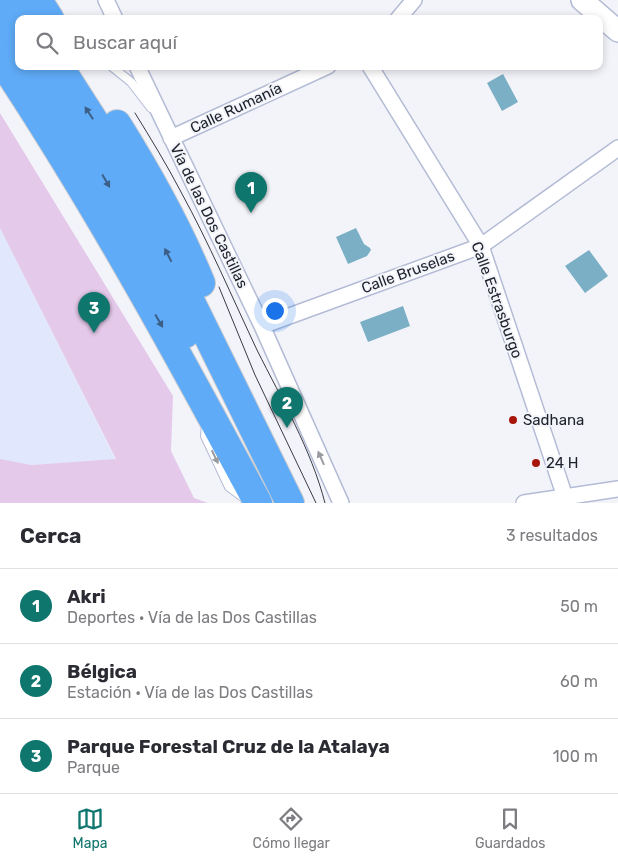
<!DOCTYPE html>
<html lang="es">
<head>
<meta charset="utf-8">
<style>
	:root { --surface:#fff; --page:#f2f2f3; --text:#2b2b33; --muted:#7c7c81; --line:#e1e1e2; --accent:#0f766e }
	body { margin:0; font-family:Rubik,sans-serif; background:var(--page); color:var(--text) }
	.you { position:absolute; left:274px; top:310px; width:18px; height:18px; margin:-12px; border:4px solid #fff; border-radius:50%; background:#1a73e8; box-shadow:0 0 0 8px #1a73e833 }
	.badge { display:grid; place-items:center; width:32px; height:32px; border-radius:50%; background:var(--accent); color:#fff; font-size:16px; font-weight:700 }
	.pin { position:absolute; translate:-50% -41px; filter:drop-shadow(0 1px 2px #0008) }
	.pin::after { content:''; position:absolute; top:26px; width:18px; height:15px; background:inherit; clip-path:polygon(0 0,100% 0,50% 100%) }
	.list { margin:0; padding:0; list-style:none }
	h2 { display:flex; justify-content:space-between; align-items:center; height:65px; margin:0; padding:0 20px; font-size:21px }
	h2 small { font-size:16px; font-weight:400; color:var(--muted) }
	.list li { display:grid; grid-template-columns:32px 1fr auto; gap:15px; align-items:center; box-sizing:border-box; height:75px; padding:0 20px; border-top:1px solid var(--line) }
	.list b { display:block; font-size:19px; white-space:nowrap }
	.list p { margin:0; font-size:16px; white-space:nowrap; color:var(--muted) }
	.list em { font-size:16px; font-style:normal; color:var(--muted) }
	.icon { flex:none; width:28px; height:28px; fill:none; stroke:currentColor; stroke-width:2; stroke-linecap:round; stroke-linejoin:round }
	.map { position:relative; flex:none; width:618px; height:503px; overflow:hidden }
	.search { position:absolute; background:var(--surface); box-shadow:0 2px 8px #0003; left:15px; right:15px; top:15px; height:55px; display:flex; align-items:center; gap:12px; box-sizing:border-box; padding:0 18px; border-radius:10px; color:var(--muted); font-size:19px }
	.sheet { height:290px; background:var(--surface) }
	nav { display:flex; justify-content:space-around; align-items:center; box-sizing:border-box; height:70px; border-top:1px solid var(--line); background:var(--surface); font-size:14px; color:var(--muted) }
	nav a { display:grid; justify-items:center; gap:2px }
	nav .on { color:var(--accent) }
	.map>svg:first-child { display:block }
</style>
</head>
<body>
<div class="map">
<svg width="618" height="503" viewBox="0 0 618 503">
	<rect width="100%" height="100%" fill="#f3f4fa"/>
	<path fill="#e1e7fc" d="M0,228l116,232 -85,5 -31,-4z"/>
	<path fill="#e4c9ea" d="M0,113l173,283 -2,55 23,47 14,5h-208v-44l31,6 85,-6 -116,-231z"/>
	<path fill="#7bafc5" d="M503,74l15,28 -16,9 -15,-28z
		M356,228l8,16 6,4 1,2 -4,6 -19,8 -12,-27z
		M589,250l19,26 -23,17 -20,-27z
		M403,306l7,20 -42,16 -8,-20z"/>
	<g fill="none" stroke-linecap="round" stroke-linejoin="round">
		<g stroke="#b4bbd5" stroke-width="10">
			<path id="lane" d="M111,66l20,16 20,26
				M206,425l-1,11 24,51 15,11"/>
		</g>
		<g stroke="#b4bbd5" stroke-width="18">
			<path id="street" d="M106,0l9,19
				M398,19l16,-19
				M137,66l125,260 79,177
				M370,66l111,180 84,251
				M171,138l157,-72
				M262,326l219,-80 137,-98
				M524,503l94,-14"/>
		</g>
		<g stroke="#b4bbd5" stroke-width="24">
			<path id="secondary" d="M582,0l36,31"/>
		</g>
		<g stroke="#ceced0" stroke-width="30">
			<path id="highway" d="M9,0l14,19
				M38,0l12,19
				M0,21l19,25
				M0,59c95,143 177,293 258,444
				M33,66c58,85 110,174 152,268
				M59,66l50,78 44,81 137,278
				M117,124c32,51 61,103 84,159"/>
		</g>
		<use href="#lane" stroke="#fff" stroke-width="8"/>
		<use href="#street" stroke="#fff" stroke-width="15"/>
		<use href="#secondary" stroke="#fff" stroke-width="21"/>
		<use href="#highway" stroke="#5fabf7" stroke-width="28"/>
		<path stroke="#393b45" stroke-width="1" d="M135,113c16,26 32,52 46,79 28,51 51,105 76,158 25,50 54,99 68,153
			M219,287l36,88 61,128"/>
	</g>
	<defs><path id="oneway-solid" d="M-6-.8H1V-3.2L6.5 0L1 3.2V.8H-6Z" transform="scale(1.25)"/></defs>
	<g fill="#3b5f87">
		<use href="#oneway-solid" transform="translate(89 113) rotate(-123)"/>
		<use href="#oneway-solid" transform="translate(106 181) rotate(60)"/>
		<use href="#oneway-solid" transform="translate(168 255) rotate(-117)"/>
		<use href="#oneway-solid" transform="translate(159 321) rotate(60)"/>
	</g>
	<g fill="#9a9ba0">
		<use href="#oneway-solid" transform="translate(215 457) rotate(65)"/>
		<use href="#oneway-solid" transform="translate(321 458) rotate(-114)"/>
	</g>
	<g fill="#a8160b" stroke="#f3f4fa" stroke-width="2">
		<circle cx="513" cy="420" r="5"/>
		<circle cx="536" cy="463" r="5"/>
	</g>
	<g text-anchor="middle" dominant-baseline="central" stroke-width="4" stroke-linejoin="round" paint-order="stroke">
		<g font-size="15" fill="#1e212b" stroke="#f3f4fa">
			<text transform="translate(236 108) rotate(-25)">Calle Rumanía</text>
			<text transform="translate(209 216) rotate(64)">Vía de las Dos Castillas</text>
			<text transform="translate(408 272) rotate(-20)">Calle Bruselas</text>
			<text transform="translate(497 300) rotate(70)">Calle Estrasburgo</text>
		</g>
		<g font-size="15" fill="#1e212b" stroke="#f3f4fa" text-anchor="start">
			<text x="523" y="420">Sadhana</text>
			<text x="546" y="463">24 H</text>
		</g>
	</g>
</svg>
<div class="you"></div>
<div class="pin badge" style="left:251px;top:213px">1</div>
<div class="pin badge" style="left:287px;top:428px">2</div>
<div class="pin badge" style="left:94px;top:333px">3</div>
<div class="search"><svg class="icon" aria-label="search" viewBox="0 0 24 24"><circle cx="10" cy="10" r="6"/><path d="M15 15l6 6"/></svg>Buscar aquí</div>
</div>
<section class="sheet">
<h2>Cerca<small>3 resultados</small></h2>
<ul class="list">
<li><span class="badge">1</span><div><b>Akri</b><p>Deportes · Vía de las Dos Castillas</p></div><em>50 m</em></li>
<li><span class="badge">2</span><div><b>Bélgica</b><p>Estación · Vía de las Dos Castillas</p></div><em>60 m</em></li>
<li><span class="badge">3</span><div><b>Parque Forestal Cruz de la Atalaya</b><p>Parque</p></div><em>100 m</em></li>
</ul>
</section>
<nav>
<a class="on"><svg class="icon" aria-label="map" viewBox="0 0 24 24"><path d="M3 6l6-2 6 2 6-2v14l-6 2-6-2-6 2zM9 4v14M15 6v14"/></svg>Mapa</a>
<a><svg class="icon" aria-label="directions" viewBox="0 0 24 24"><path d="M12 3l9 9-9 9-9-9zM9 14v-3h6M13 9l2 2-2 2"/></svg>Cómo llegar</a>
<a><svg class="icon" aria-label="saved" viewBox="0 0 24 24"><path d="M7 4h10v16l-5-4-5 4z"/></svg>Guardados</a>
</nav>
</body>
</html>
